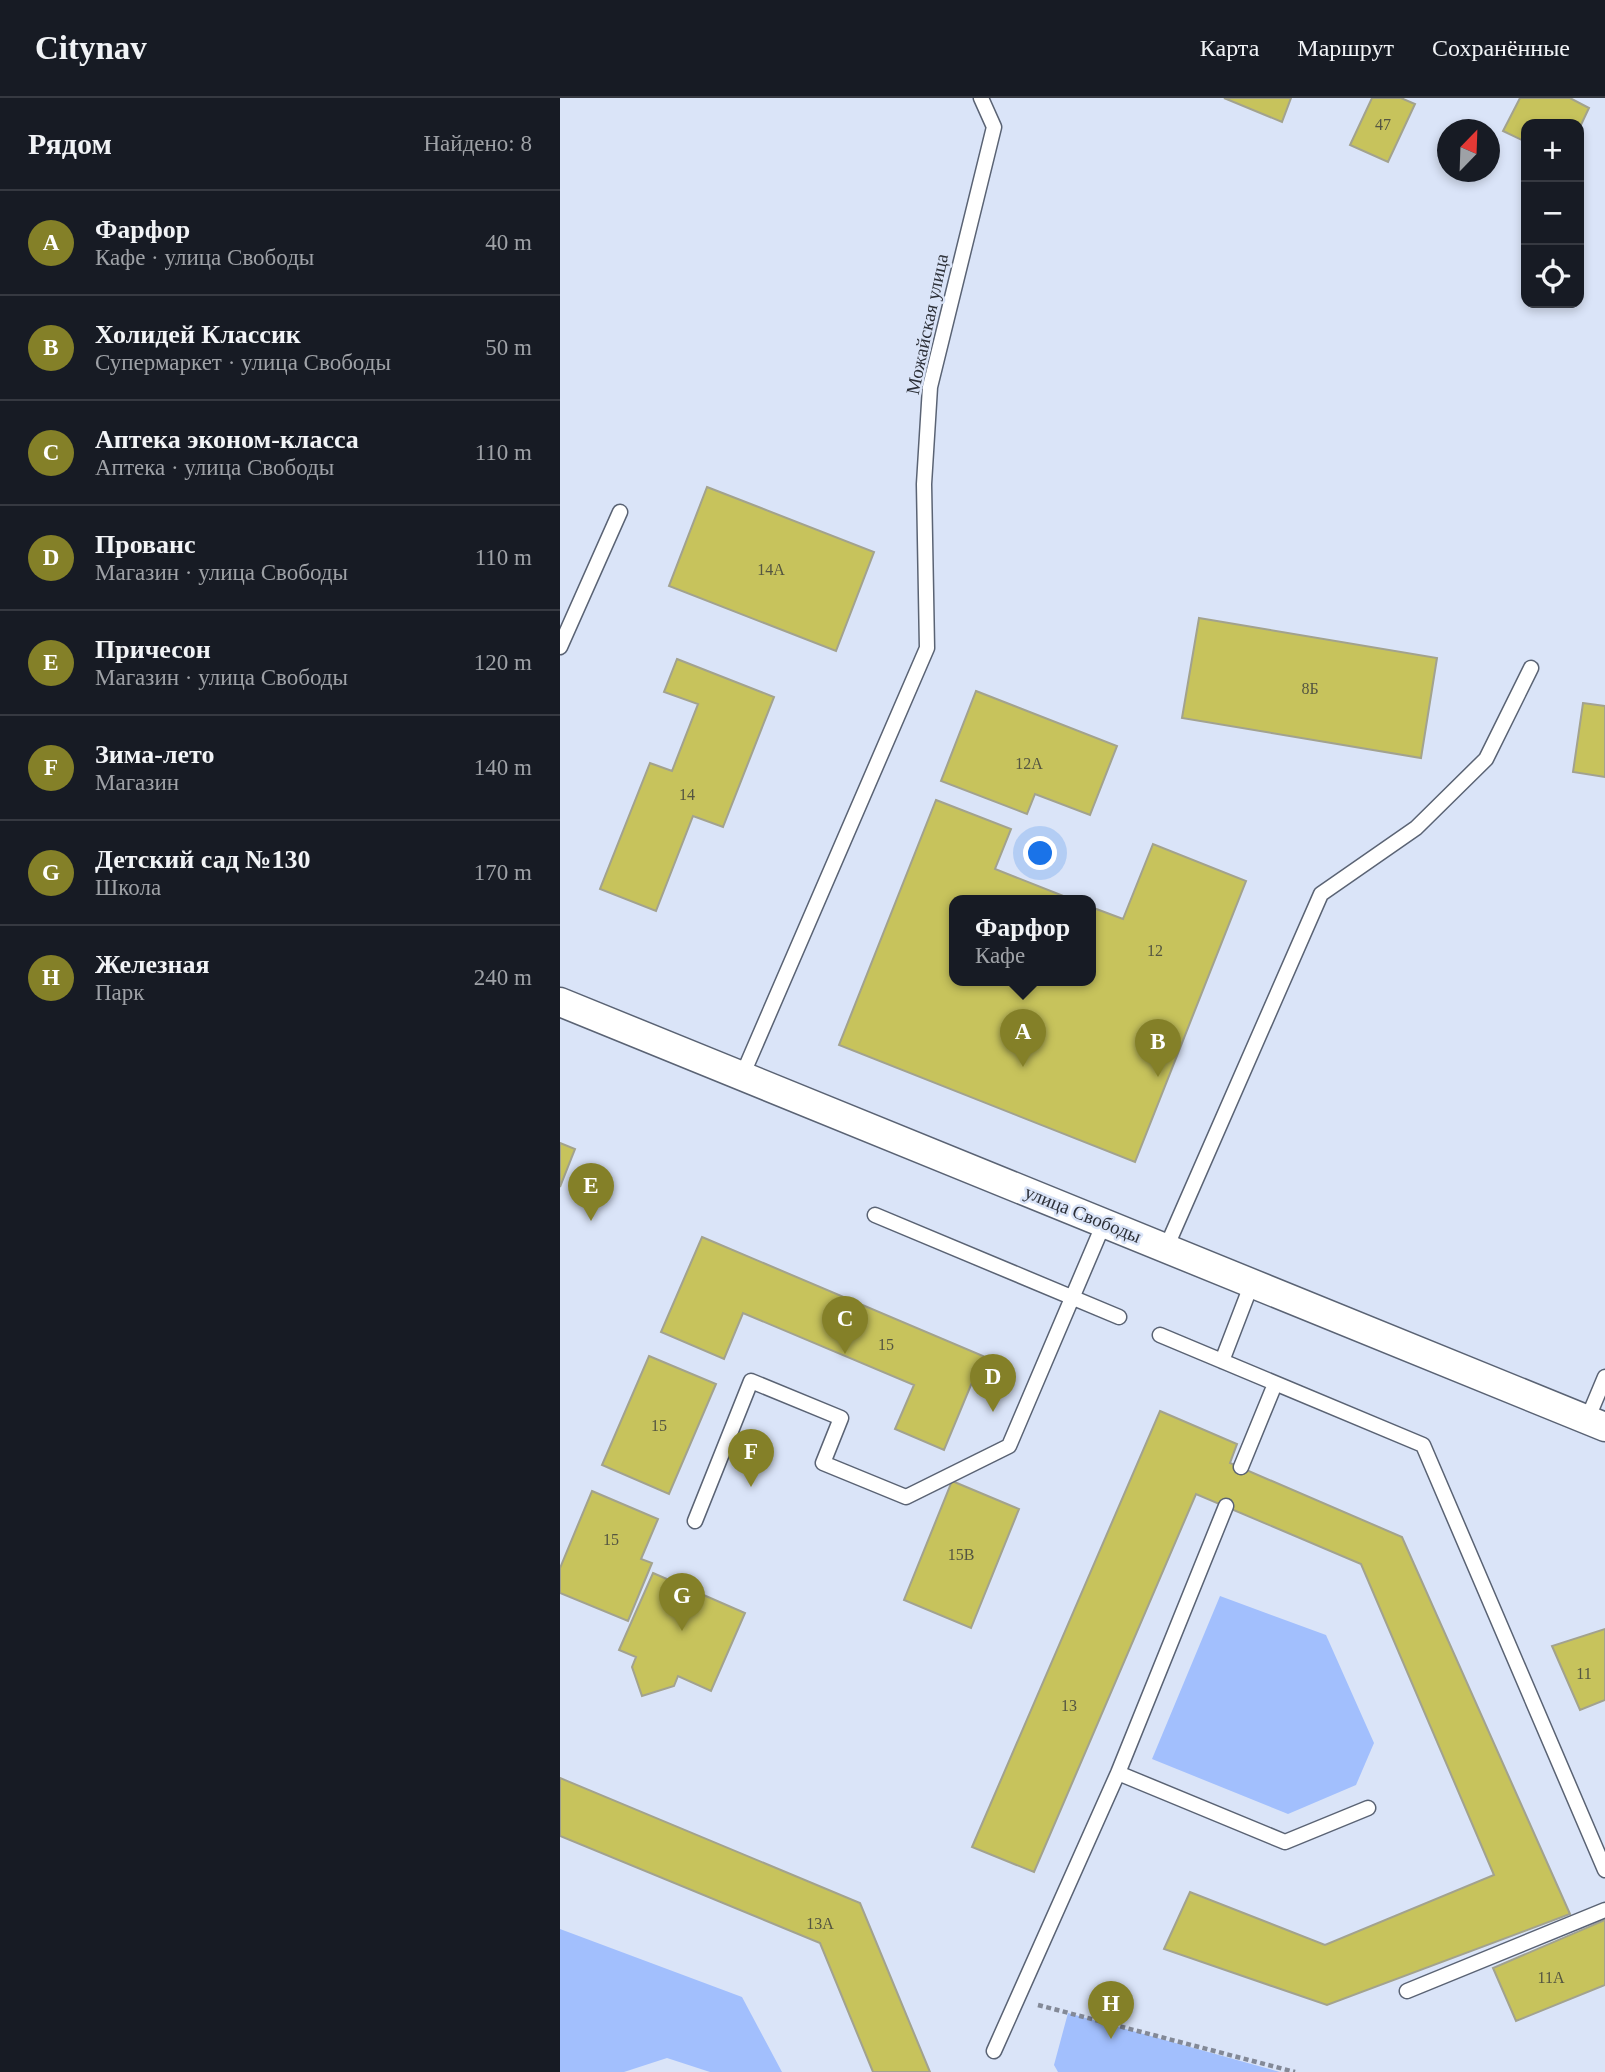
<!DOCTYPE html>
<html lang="ru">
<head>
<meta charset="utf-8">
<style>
	:root { --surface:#171b24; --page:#242831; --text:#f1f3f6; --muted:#9ea1a6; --line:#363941; --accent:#848028 }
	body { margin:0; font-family:Georgia,serif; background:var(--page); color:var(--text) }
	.controls { position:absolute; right:21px; top:21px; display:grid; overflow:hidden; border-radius:14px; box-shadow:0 4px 10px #0003 }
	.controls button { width:63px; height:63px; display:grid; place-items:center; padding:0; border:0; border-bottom:2px solid var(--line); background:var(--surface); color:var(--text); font:35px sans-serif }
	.compass { position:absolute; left:877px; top:21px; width:63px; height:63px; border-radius:50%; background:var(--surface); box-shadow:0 4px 10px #0003; rotate:23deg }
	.you { position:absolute; left:481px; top:756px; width:24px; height:24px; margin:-18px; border:5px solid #fff; border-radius:50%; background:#1a73e8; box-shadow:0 0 0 10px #1a73e833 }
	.badge { display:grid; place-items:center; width:46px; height:46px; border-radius:50%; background:var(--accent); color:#fff; font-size:23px; font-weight:700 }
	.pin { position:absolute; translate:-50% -58px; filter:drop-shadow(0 2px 4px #0008) }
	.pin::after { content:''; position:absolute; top:37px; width:24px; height:21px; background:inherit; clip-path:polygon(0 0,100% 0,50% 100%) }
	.popup { position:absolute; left:389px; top:797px; width:147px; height:91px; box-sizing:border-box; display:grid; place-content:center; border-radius:14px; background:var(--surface); filter:drop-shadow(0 2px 5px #0005); font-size:23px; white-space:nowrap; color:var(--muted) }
	.popup b { font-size:26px; color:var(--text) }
	.popup::after { content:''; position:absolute; left:50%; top:100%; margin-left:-14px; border:14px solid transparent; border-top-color:var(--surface) }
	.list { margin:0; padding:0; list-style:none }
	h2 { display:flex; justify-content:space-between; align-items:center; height:91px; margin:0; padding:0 28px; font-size:30px }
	h2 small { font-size:23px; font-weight:400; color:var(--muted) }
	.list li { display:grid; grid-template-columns:46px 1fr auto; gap:21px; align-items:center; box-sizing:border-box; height:105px; padding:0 28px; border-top:2px solid var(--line) }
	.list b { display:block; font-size:26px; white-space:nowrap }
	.list p { margin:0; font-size:23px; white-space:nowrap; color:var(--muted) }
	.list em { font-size:23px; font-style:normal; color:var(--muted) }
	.icon { flex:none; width:38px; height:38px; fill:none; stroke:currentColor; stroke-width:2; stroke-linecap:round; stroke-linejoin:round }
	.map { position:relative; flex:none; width:1045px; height:1974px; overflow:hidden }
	header { display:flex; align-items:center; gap:42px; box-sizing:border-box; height:98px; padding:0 35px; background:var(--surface); border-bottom:2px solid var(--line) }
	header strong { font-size:33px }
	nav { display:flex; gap:38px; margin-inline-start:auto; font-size:24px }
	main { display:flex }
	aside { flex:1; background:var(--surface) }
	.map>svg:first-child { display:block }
</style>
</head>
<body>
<header>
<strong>Citynav</strong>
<nav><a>Карта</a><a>Маршрут</a><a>Сохранённые</a></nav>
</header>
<main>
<aside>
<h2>Рядом<small>Найдено: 8</small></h2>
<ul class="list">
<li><span class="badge">A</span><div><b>Фарфор</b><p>Кафе · улица Свободы</p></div><em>40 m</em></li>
<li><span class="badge">B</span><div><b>Холидей Классик</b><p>Супермаркет · улица Свободы</p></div><em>50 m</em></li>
<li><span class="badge">C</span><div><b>Аптека эконом-класса</b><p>Аптека · улица Свободы</p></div><em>110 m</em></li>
<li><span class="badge">D</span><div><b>Прованс</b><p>Магазин · улица Свободы</p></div><em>110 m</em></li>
<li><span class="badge">E</span><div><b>Причесон</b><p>Магазин · улица Свободы</p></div><em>120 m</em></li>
<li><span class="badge">F</span><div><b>Зима-лето</b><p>Магазин</p></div><em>140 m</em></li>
<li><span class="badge">G</span><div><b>Детский сад №130</b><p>Школа</p></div><em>170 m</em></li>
<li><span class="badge">H</span><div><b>Железная</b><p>Парк</p></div><em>240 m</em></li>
</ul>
</aside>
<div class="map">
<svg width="1045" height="1974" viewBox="0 0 1045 1974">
	<rect width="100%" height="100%" fill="#dae4f8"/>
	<path fill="#a2bffd" d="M660,1498l106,39 48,108 -18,42 -68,29 -136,-55z
		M0,1831l182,68 40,75h-72l-43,-14 -43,14h-64z
		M508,1915l212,59h-222l-4,-7z"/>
	<path fill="#c7c35c" stroke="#a2a28e" stroke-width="2" d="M664,0h67l-9,24z
		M812,0h29l14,6 -27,58 -38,-17z
		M960,0h50l19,10 -10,21v-5h-53v18l-23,-11z
		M147,389l167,65 -38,99 -167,-65z
		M639,520l238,40 -16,100 -239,-40z
		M117,561l97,38 -51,130 -30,-11 -37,95 -56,-22 50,-126 22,8 26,-67 -34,-12z
		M416,593l141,55 -27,69 -55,-21 -8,20 -86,-33z
		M1023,605l22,3v71l-32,-5z
		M376,702l75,29 -16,40 81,32h-121v80h136v-74l32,12 30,-75 93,37 -111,281 -296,-117z
		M0,1045l15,6 -15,38z
		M142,1139l281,119 -39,94 -49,-21 19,-44 -171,-72 -19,46 -63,-27z
		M89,1258l67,28 -47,110 -67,-29z
		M600,1313l77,33 -7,19 172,74 168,377 -243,91 -163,-56 26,-57 135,53 169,-70 -133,-311 -165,-70 -162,378 -62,-25z
		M392,1383l67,28 -48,119 -67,-28z
		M32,1393l66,28 -17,40 11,4 -24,58 -68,-28v-25z
		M93,1475l92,40 -34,78 -33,-15 -4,10 -32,10 -10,-29 4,-10 -17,-7z
		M1045,1531v71l-25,10 -28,-64z
		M0,1680l300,125 70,169h-57l-53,-129 -260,-107z
		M1045,1822v65l-89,36 -23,-53z"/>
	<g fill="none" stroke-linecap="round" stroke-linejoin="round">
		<g stroke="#5a6374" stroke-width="17">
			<path id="service" d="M0,549l60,-135
				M182,978l185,-428 -3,-164 6,-97 64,-260 -13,-29
				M315,1117l244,102
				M606,1150l155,-354 95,-66 70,-69 45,-91
				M600,1237l263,110 182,425
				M662,1263l30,-78
				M1027,1322l18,-43
				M681,1369l34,-83
				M135,1423l56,-140 90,37 -18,45 83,34 103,-51 95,-223
				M558,1675l167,69 83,-34
				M847,1893l198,-81
				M434,1953l124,-278 108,-267"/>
		</g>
		<g stroke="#5a6374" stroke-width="31">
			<path id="minor" d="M0,904l1045,425"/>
		</g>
		<path stroke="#838997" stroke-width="4.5" stroke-dasharray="5 3.5" stroke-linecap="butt" d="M478,1907l257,67"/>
		<use href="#service" stroke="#fff" stroke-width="14"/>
		<use href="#minor" stroke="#fff" stroke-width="28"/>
	</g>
	<g text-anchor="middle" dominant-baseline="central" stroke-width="5" stroke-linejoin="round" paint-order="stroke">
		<g font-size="16" fill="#545541">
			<text x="823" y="26">47</text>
			<text x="211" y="471">14А</text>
			<text x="750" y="590">8Б</text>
			<text x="469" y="665">12А</text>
			<text x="127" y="696">14</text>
			<text x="595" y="852">12</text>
			<text x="326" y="1246">15</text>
			<text x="99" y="1327">15</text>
			<text x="51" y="1441">15</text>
			<text x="401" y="1456">15В</text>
			<text x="1024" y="1575">11</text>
			<text x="509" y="1607">13</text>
			<text x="260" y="1825">13А</text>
			<text x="991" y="1879">11А</text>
		</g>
		<g font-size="19" fill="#2d3038" stroke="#dae4f8">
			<text transform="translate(367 226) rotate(-78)">Можайская улица</text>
			<text transform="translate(523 1116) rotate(22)">улица Свободы</text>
		</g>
	</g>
</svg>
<div class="controls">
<button>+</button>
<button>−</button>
<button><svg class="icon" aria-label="locate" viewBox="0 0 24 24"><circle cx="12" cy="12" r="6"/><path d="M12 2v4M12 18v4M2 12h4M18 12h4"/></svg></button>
</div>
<svg class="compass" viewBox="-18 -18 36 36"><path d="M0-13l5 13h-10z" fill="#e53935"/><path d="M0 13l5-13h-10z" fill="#9ea1a6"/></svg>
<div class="you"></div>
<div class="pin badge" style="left:463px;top:969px">A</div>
<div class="popup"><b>Фарфор</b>Кафе</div>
<div class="pin badge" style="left:598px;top:979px">B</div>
<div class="pin badge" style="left:285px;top:1256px">C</div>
<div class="pin badge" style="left:433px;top:1314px">D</div>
<div class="pin badge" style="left:31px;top:1123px">E</div>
<div class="pin badge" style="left:191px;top:1389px">F</div>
<div class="pin badge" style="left:122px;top:1533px">G</div>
<div class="pin badge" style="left:551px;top:1941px">H</div>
</div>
</main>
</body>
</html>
